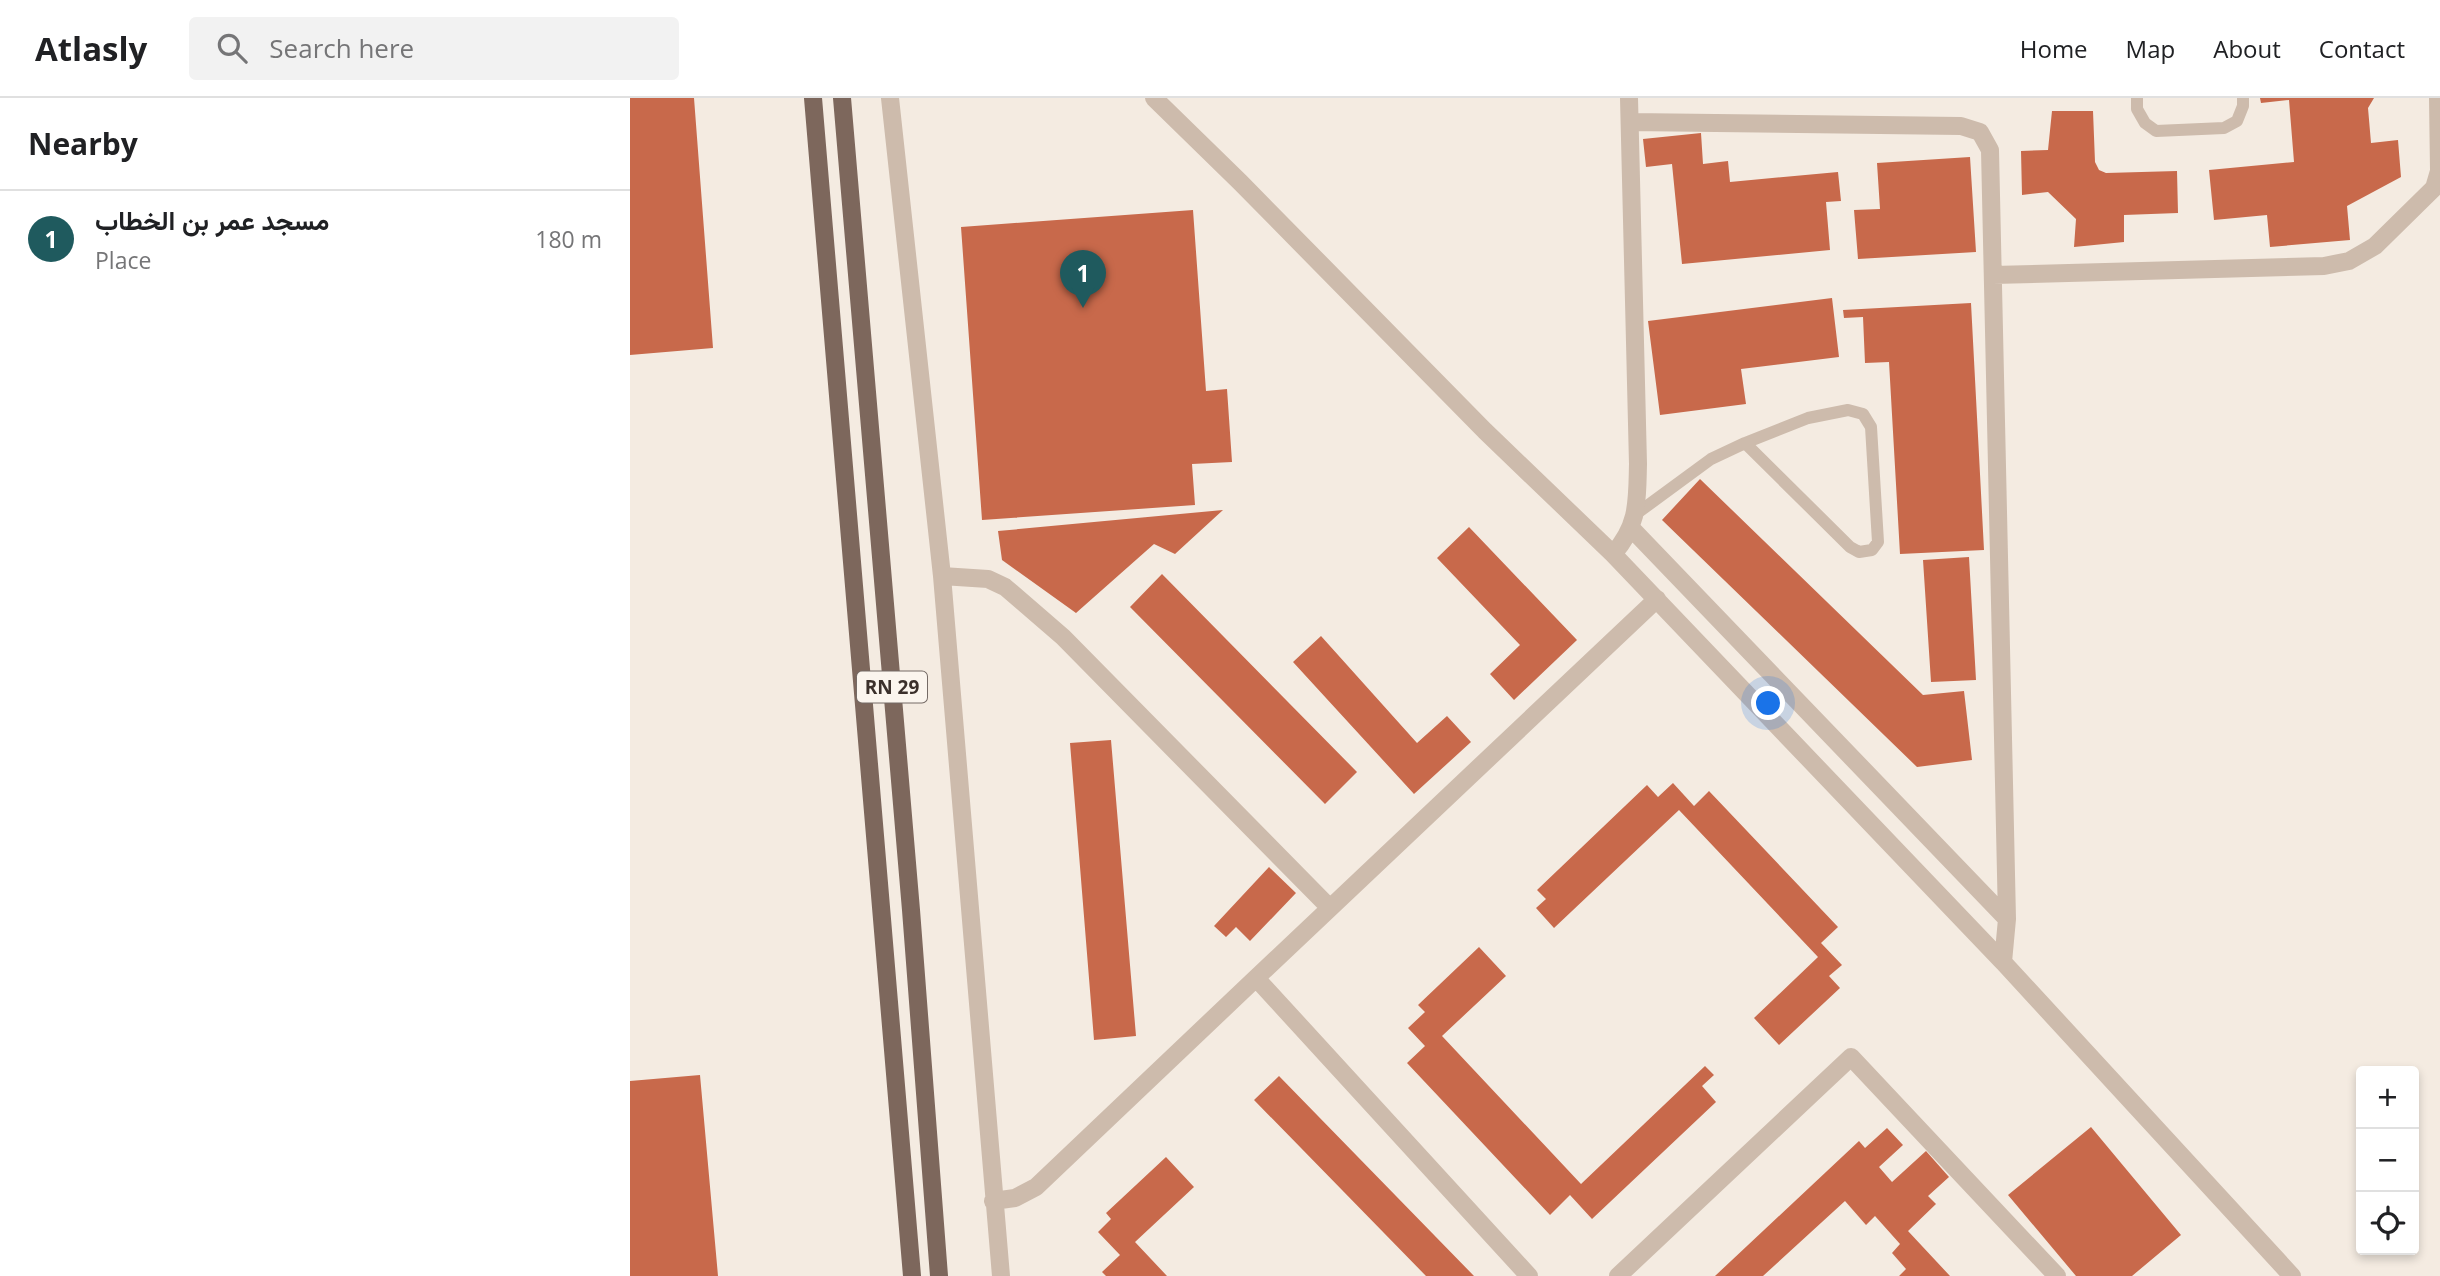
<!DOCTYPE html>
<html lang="en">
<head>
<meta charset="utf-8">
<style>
	:root { --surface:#fff; --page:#f2f2f2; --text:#202124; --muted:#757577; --line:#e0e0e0; --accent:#1f5a5e }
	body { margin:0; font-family:"Open Sans",Vazirmatn,sans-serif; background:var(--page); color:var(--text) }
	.controls { position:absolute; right:21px; bottom:21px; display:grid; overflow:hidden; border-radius:7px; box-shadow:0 4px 10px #0003 }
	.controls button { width:63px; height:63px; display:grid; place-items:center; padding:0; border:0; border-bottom:2px solid var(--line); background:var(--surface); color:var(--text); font:35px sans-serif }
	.you { position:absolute; left:1139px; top:606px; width:24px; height:24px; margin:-18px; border:5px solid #fff; border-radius:50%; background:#1a73e8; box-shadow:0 0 0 10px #1a73e833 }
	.badge { display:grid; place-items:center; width:46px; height:46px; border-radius:50%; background:var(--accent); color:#fff; font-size:23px; font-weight:700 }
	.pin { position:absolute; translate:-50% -58px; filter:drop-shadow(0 2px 4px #0008) }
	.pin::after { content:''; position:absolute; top:37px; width:24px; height:21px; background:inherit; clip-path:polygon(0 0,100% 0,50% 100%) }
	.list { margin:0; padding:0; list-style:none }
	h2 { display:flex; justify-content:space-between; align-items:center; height:91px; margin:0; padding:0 28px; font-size:30px }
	h2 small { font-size:23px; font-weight:400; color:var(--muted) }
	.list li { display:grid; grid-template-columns:46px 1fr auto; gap:21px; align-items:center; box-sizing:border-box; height:98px; padding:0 28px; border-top:2px solid var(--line) }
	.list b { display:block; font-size:26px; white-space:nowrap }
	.list p { margin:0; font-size:23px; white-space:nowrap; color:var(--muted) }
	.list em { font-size:23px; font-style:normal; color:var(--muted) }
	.icon { flex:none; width:38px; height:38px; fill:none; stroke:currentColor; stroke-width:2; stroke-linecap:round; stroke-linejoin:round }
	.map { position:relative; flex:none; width:1810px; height:1178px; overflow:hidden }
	header { display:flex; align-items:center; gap:42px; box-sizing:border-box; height:98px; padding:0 35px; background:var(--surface); border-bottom:2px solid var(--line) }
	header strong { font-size:33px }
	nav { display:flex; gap:38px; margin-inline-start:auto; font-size:24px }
	.search { width:490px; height:63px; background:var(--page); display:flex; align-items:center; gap:18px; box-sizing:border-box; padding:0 24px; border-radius:7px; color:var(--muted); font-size:26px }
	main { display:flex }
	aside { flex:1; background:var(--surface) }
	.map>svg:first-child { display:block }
</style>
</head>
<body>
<header>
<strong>Atlasly</strong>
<div class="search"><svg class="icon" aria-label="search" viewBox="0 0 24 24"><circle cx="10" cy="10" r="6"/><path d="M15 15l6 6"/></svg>Search here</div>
<nav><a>Home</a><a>Map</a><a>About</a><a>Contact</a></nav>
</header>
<main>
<aside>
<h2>Nearby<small></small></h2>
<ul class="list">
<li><span class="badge">1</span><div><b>مسجد عمر بن الخطاب</b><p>Place</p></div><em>180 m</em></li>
</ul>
</aside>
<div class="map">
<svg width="1810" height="1178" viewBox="0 0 1810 1178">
	<rect width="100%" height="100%" fill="#f4ebe1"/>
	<path fill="#c8694b" d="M0,0h64l19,250 -83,7z
		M1630,0h114l-6,10 3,35 27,-3 3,37 -54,29 3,34 -80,7 -3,-32 -53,5 -5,-50 85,-8 -5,-62 -28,3z
		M1422,13h41l2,51 4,8 7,3 71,-2 1,42 -54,2v27l-50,5 2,-28 -28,-27 -26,3 -1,-44 27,-1z
		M1071,35l2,31 25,-3 2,21 108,-10 3,29 -15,1 4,48 -148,14 -10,-100 -26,3 -3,-28z
		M1340,59l6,95 -118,7 -4,-49 26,-1 -3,-46z
		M563,112l13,181 21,-2 5,73 -40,2 3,41 -213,15 -21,-293z
		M1202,200l7,59 -98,12 5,35 -86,11 -12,-94z
		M1341,205l13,247 -84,4 -11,-192 -24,1 -2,-46 -19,1 -1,-8z
		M1070,381l223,216 41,-4 8,69 -55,7 -255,-247z
		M593,412l-48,44 -21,-10 -78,69 -74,-53 -4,-29z
		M839,429l108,113 -63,60 -24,-26 30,-29 -83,-87z
		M1339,459l7,123 -45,2 -8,-122z
		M532,476l195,198 -32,32 -195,-197z
		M691,538l96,107 30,-27 24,26 -57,52 -121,-132z
		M481,642l25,296 -42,4 -24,-297z
		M1043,685l21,23 15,-15 129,136 -17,16 21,22 -13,11 11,12 -61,57 -25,-27 64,-61 -139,-147 -125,118 -18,-20 10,-9 -9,-9 110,-105 11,12z
		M639,769l27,26 -46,48 -14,-14 -10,10 -12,-11z
		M849,849l27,29 -64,60 139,148 124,-118 9,9 -12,11 14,16 -124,117 -22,-24 -20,20 -143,-152 18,-17 -17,-18 17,-16 -7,-7z
		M70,977l18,201h-88v-195z
		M649,978l195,200h-48l-172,-176z
		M1461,1029l90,108 -49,41h-56l-68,-81z
		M1257,1030l16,17 -24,22 13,15 34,-31 23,26 -21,19 8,8 -28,27 42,45h-51l7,-7 -14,-16 8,-9 -25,-28 -9,9 -21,-24 -82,75h-48l144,-135 6,7z
		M536,1059l28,30 -59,55 32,34h-61l-4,-4 18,-17 -22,-23 13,-13 -5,-6z"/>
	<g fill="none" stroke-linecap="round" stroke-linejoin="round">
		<path stroke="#cdbbac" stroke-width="12" d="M1507,0v11l8,14 11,8 68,-3 13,-7 6,-15v-8
			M1006,416l75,-55 34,-16 63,-25 40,-8 15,4 8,13 7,115 -6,8 -13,2 -9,-5 -105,-104"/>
		<path stroke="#cdbbac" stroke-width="18" d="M260,0l52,478 59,700
			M524,0l86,84 245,249 128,123c26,-29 24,-53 25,-90l-9,-366
			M1363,177l331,-9 25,-5 26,-15 59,-58 5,-17 -1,-73
			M1001,430l376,391
			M983,456l390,408 4,-43 -17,-769 -10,-18 -19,-6 -331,-4
			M312,478l46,3 17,8 58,50 267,271
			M1373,864l289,314
			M363,1103l22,-3 21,-11 220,-209
			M899,1178l-273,-298 401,-379
			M988,1178l233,-219 206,219"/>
		<path stroke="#7d675c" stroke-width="18" d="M183,0l99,1178
			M212,0l69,812 28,366"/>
	</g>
	<g text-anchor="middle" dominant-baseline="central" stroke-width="5" stroke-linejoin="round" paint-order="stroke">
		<rect fill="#fbf5ee" stroke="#756b66" stroke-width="2" x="227" y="573.5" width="70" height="31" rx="5"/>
		<g font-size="19" font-weight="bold" fill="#3b302b">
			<text x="262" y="589">RN 29</text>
		</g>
	</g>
</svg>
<div class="controls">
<button>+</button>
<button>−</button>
<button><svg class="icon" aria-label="locate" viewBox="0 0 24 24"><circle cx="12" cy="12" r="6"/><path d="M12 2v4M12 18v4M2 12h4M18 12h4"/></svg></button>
</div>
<div class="you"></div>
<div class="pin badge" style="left:453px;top:210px">1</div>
</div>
</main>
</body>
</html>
